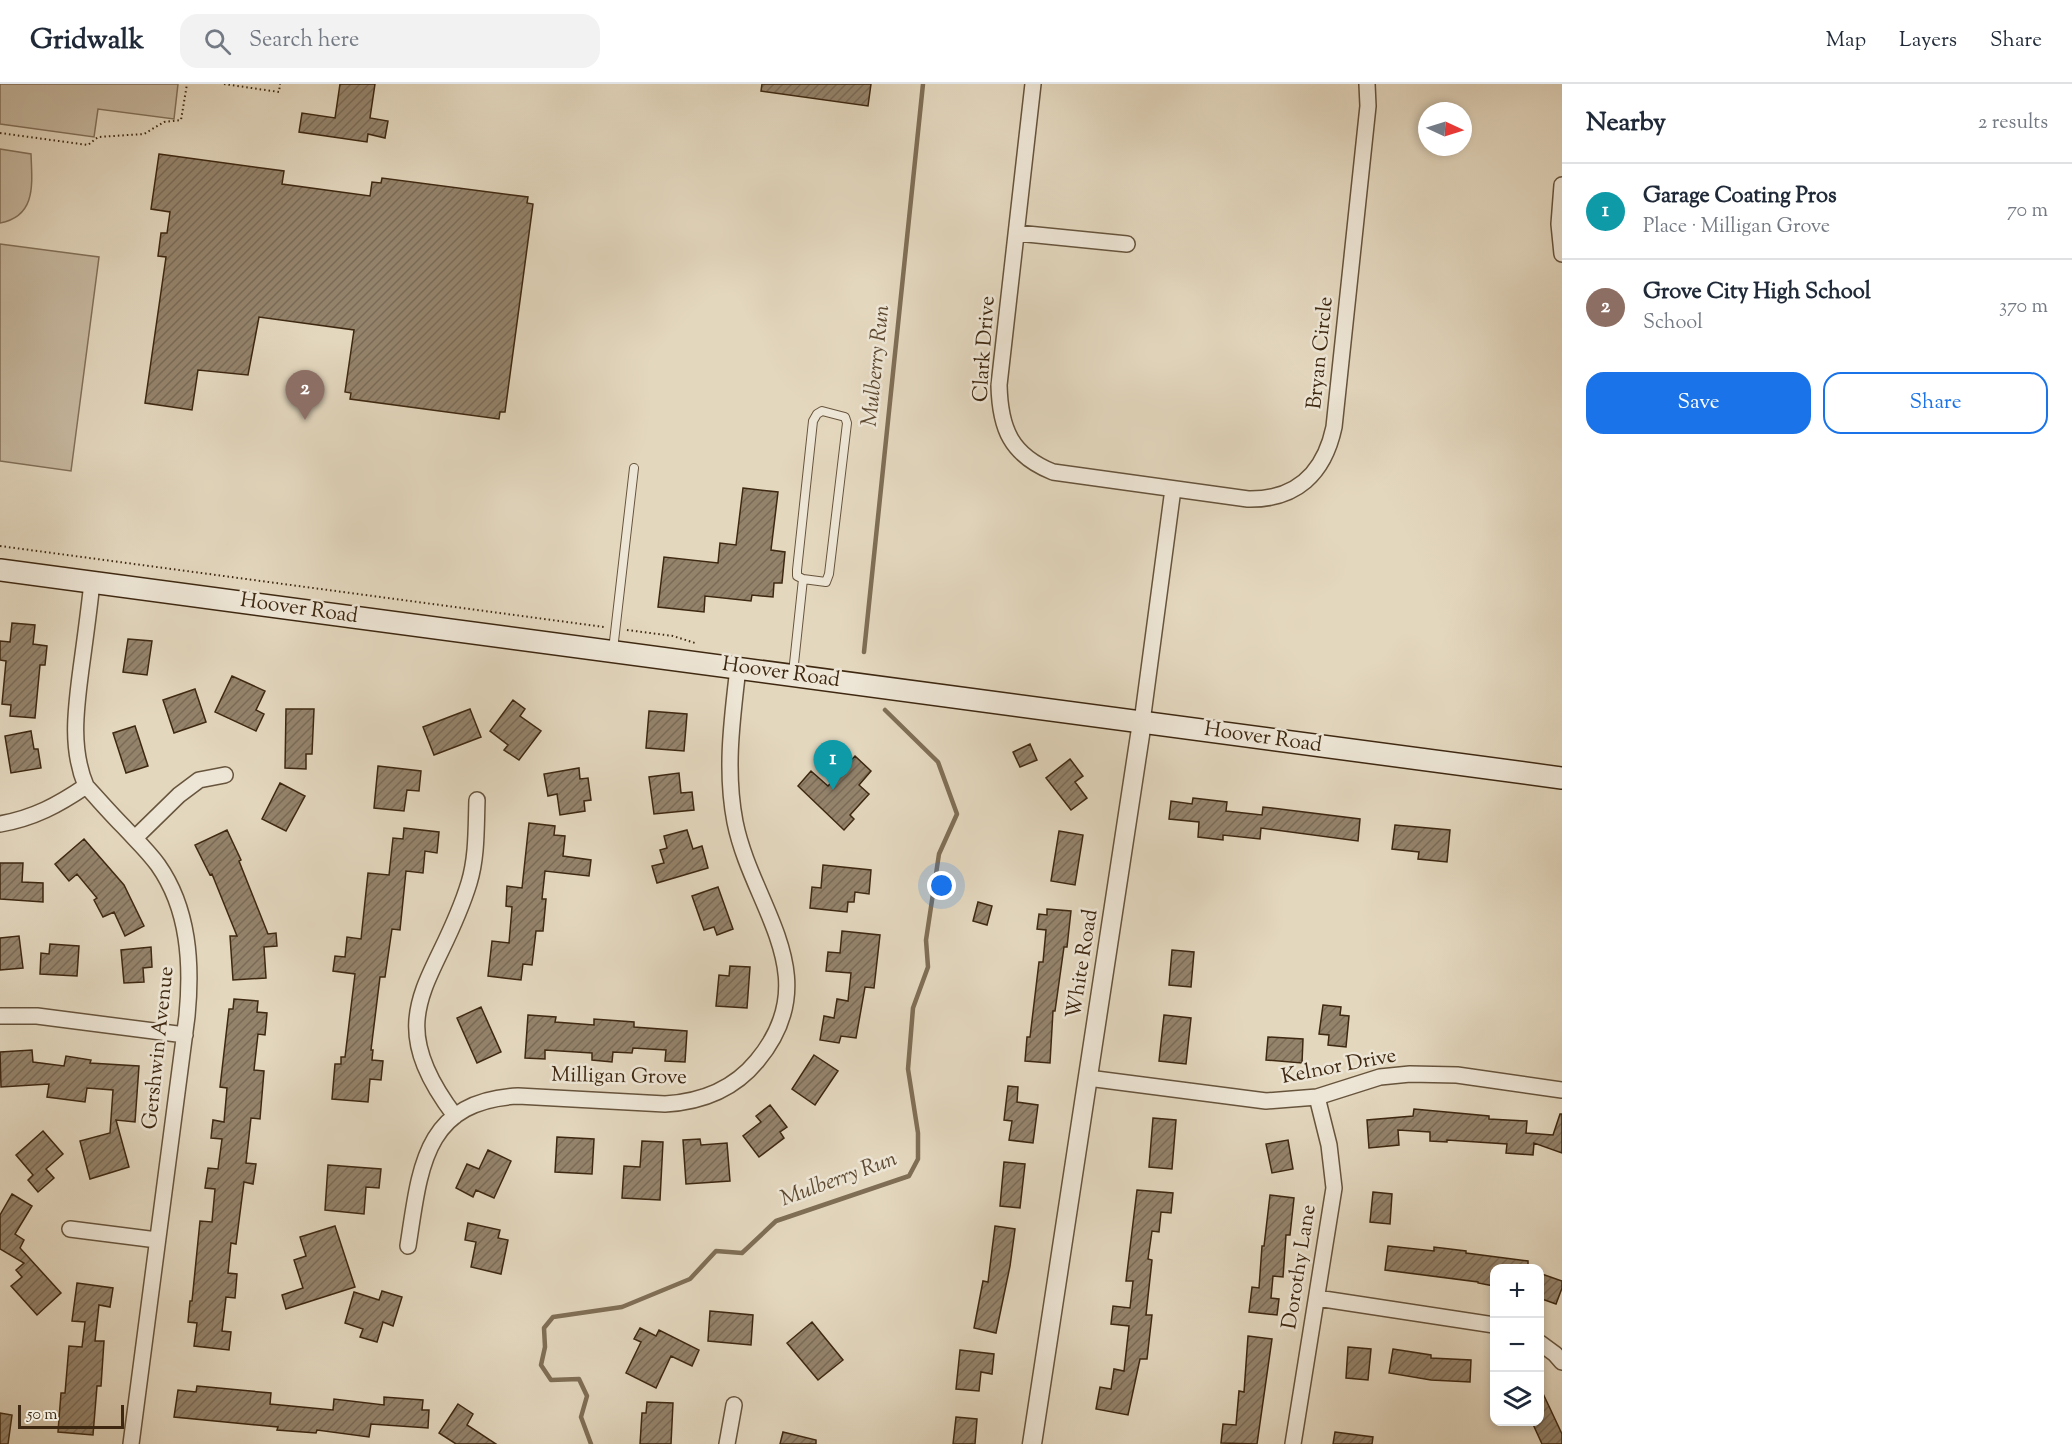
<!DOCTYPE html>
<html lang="en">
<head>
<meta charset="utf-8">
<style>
	:root { --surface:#fff; --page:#f2f2f3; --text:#1f2937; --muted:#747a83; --line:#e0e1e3; --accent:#1a73e8 }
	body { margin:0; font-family:"Sorts Mill Goudy",serif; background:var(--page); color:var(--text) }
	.controls { position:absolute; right:18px; bottom:18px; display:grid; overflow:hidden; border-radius:12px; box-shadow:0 3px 9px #0003 }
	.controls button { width:54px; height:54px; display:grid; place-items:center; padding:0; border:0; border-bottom:2px solid var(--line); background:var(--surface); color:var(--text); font:30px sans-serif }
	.compass { position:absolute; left:1418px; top:18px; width:54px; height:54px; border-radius:50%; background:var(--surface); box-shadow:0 3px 9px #0003; rotate:94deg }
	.scale { position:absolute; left:18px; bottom:15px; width:106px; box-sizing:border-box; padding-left:6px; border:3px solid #3e2811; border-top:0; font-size:16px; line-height:21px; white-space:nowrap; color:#3e2811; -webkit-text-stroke:4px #ede5d5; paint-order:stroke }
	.you { position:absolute; left:942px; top:802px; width:21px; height:21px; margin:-15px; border:4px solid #fff; border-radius:50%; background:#1a73e8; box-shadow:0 0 0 9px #1a73e833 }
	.badge { display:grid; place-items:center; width:39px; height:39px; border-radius:50%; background:var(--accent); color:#fff; font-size:20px; font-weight:700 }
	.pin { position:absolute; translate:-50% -50px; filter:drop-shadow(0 2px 3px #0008) }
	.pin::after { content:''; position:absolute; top:32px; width:21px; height:18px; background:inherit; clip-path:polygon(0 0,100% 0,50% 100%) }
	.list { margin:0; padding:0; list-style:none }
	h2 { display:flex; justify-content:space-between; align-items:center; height:78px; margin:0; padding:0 24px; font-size:26px }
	h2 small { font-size:20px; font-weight:400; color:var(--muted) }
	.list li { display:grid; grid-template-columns:39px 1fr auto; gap:18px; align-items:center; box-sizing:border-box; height:96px; padding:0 24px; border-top:2px solid var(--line) }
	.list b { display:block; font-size:22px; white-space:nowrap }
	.list p { margin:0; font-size:20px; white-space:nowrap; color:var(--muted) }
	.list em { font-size:20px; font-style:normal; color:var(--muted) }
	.actions { display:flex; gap:12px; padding:18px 24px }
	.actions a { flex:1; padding:14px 0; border:2px solid var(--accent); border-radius:18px; text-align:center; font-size:21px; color:var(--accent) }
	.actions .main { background:var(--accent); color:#fff }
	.icon { flex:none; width:33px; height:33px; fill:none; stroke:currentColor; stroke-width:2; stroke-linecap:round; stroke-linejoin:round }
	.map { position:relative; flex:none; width:1562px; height:1360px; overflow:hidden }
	header { display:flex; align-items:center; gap:36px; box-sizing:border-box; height:84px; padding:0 30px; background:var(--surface); border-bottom:2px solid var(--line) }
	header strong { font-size:28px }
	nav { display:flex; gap:33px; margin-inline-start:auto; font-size:21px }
	.search { width:420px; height:54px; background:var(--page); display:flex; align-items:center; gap:15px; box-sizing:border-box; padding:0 21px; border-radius:18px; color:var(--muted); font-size:22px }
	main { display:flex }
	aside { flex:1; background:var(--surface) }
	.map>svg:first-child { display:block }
</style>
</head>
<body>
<header>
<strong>Gridwalk</strong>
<div class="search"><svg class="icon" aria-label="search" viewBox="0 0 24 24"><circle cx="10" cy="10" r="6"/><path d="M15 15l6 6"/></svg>Search here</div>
<nav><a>Map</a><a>Layers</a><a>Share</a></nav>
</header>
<main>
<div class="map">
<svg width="1562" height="1360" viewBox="0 0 1562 1360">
	<defs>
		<pattern id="building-hatch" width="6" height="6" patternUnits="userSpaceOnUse" patternTransform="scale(1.5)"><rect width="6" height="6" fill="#94836b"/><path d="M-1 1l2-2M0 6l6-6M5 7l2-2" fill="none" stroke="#7a6b57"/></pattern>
	</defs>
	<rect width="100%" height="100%" fill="#e3d7be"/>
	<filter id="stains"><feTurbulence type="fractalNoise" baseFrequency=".00333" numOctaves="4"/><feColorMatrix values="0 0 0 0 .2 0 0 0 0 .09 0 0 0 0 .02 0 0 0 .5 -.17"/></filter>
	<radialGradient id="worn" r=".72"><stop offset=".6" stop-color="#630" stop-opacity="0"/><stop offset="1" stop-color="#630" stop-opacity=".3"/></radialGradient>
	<path fill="#c7b9a1" stroke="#827059" stroke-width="1.5" d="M0,0h178l-4,35 -76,-10 -4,28 -94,-13z
		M0,65l31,5c1,29 6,62 -31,69z
		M0,160l99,13 -28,214 -71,-10z"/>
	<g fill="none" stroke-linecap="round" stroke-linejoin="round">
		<path stroke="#7f6e55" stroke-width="4.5" d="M864,568l59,-568
			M591,1360l-10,-27 6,-21 -8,-17 -28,1 -10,-15 4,-18 -1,-19 9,-11 69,-10 68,-28 26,-28 26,2 34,-32 133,-45 9,-17v-26l-10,-64 5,-61 15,-41 -2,-27 13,-86 18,-40 -19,-52 -53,-52"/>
	</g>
	<path fill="url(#building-hatch)" stroke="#3e2811" stroke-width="1.5" d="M340,0h35l-5,34 18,3 -3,17 -17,-4 -1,8 -68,-10 3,-19 33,5z
		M762,0h109l-3,22 -107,-15z
		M159,70l125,17 -2,13 88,12 2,-14 9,1 1,-5 146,19 -1,6 6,1 -28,208h-5l-1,7 -149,-20 1,-6 -6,-1 9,-62 -95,-13 -11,58 -50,-5 -6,40 -47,-7 21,-146 -8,-1 3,-23h6l3,-21 -19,-3z
		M743,404l35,4 -7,58 14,2 -3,31h-8l-1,14 -21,-2 -1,6 -46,-5 -1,16 -46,-5 6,-50 54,6 2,-20 16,2z
		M12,539l23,2 -2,19 14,2 -2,19h-5l-5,53 -25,-2 1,-11 -9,-1 4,-43 -6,-1v-19l10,1z
		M128,555l24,2 -5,34 -24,-3z
		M232,592l33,15 -9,19 8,4 -8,17 -41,-19z
		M195,605l11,33 -32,11 -11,-33z
		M513,616l12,9 -5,7 21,15 -22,29 -15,-10 4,-5 -18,-14z
		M286,625h28l-2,45h-6v15l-21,-1z
		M470,625l11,28 -47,18 -11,-28z
		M649,627l38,3 -3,37 -38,-3z
		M135,642l13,40 -22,7 -13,-40z
		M31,647l3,18h4l3,19 -30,5 -6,-37z
		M1030,660l7,16 -17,7 -7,-15z
		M855,672l16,15 -12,14 10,9 -19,21 4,4 -10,11 -46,-44 13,-15 17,15z
		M1070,675l13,17 -8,6 12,16 -16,12 -25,-32z
		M378,682l43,5 -2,20 -12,-1 -3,21 -30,-3z
		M579,684l1,11 8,-1 3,22 -7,1 1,10 -25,4 -3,-21 -9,2 -4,-22z
		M679,689l2,20 11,-1 2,18 -40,4 -5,-37z
		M280,699l25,13 -19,35 -24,-12z
		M1193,714l34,4 -1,9 36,4 1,-8 97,12 -2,22 -97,-13 -1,11 -37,-4v5l-25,-3 1,-15 -30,-3 2,-18 21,3z
		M529,739l26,3 -1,9 11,1 -2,20 28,4 -2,16 -44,-5 -3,28h4l-3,32h-7l-4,34 -9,-1 -2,16 -33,-4 4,-35 17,2 3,-36 -6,-1 1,-20 15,2z
		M1395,741l55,5 -3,32 -29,-3 1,-7 -27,-3z
		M404,744l35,4 -2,21 -12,-2 -2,22 -17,-2 -6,59 -8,-1 -7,48h-5l-9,73h2l-1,10 11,1 -2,19 -11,-1 -2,23 -36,-3 3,-35h6v-7h4l10,-83 -22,-3 2,-15 10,1 2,-20 14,2 7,-66 21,2 4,-37 10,1z
		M227,746l14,30 -2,1 29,73 8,-1 1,13 -13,1 2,31 -33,2 -3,-44h7l-25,-62 -2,1 -15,-30z
		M687,746l6,19 9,-3 6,22 -51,15 -5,-17 12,-3 -4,-13 7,-2 -3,-12z
		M1059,747l24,4 -8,50 -24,-4z
		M84,755l40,46 20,41 -19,10 -11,-24 -11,5 -9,-17 3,-2 -20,-24 -8,7 -14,-17z
		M0,779h23l-1,19 21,1v19l-43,-3z
		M823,781l48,5 -2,24 -14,-2 -1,10h-6l-1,10 -37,-4 2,-21 9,1z
		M718,803l15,42 -16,6 -3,-8 -10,3 -12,-34z
		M978,818l14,4 -5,19 -14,-4z
		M1047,825l24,2 -4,36h-3l-9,64h-2l-3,52 -25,-2 2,-24h3l9,-75h4l3,-32 -9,-1 2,-15 8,1z
		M842,847l38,4 -6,53 -9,-1 -9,51 -15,-2 -2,7 -19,-3 4,-24 10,2 3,-19 11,2 3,-28 -25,-2 2,-19 12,1z
		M19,852l4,32 -23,2v-32z
		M50,860l29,2 -2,30 -37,-2 1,-21 8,1z
		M151,863l1,20 -9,1 1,14 -20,1 -3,-33z
		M1172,866l22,2 -3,35 -22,-2z
		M730,882l20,1 -3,41 -31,-2 3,-31 10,1z
		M234,915l24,2 -1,11 10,1 -2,22 -7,-1 -4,36 10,1 -4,48 -9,-1 -5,45 10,1 -3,20 -9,-2 -8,62 -5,-1 -3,30 9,1 -2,24 -9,-1 -4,34 9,1 -2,18 -35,-4 3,-23 -9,-1 2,-21h2l8,-80 12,1 3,-33 -10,-1 3,-20 10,1 4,-30 -11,-1 2,-18 11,2 3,-34 -7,-1 9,-78h4z
		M1323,921l18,2 -1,8 9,1 -3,31 -18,-2 1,-10 -10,-1z
		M481,923l20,45 -24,11 -20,-45z
		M528,931l28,2 -1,5 39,3v-6l40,3v5l53,4 -2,31 -20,-1 1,-11 -33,-2 -1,5 -19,-1 -1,10 -20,-2v-7l-47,-3v9l-20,-1z
		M1164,931l27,3 -5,46 -27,-3z
		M1268,953l35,2 -1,24 -36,-3z
		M32,966l1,12 31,4 2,-10 25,4 -1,3 49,3 -4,56 -19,-2 13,47 -39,12 -10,-38 30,-8 3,-43 -26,-2 -2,14 -38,-5 2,-13 -48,3 -1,-35z
		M814,971l24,16 -23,34 -23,-16z
		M1008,1002l10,1 -1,15 21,3 -5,38 -24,-3 3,-19 -8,-1z
		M770,1021l17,22 -7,5 4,6 -25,19 -16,-21 18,-14 -5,-6z
		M1414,1025l75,7v3l38,2 -1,12 27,2 7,-21h2v39l-28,-10 -1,12 -27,-2 1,-9 -60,-4v2l-17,-1v-9l-32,-2 1,15 -30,3 -2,-28 46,-4z
		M1153,1034l23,2 -4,49 -23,-2z
		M43,1047l20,23 -17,15 8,9 -16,14 -10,-12 5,-5 -17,-20z
		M557,1053l37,2 -2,35 -37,-2z
		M700,1055l1,6 26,-2 3,38 -44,3 -3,-44z
		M1288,1056l5,29 -21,4 -6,-29z
		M642,1057l21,1 -3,58 -38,-2 2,-32 16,1z
		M488,1066l23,11 -17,37 -18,-8 -3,7 -17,-9 11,-24 12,5z
		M1004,1078l21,2 -5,44 -20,-2z
		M328,1081l53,4 -2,19 -13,-1 -2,27 -39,-4z
		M1137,1106l36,3 -2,20 -10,-1 -2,20 -7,-1 -4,28 4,1 -6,55h6l-5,44h-7l-12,56 -32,-6 4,-22 11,2 3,-20 10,2 5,-45 -18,-2 2,-18 17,2 3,-27h-7z
		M1373,1108l19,2 -2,30 -20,-2z
		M12,1110l20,12 -17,28 9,6 -4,8 41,45 -24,22 -26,-29 11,-9 -6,-7 8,-7 -24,-14v-34z
		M1270,1111l24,3 -4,37h-4l-3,42 -10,-1 -2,22 8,1 -2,16 -28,-3 3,-25 7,1 3,-42h2z
		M468,1139l32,7 -2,8 10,2 -7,34 -30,-7 5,-25 -11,-2z
		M335,1142l20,61 -69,22 -4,-14 21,-7 -9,-28 12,-4 -6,-19z
		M995,1142l20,3 -5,37 -14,67 -22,-5 9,-47 5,1z
		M1388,1162l46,5v-4l32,4v2l62,8v8h-34v17l-16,-3v-1l-93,-12z
		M1539,1189l23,8v7l-6,16 -17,-6z
		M77,1199l36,5 -3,19 -11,-2 -4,36h9l-3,45h-4l-4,49 -35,-3 3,-39h4l4,-47 13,1 3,-25 -13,-1z
		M382,1207l20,6 -9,29 -10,-4 -6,20 -17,-5 3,-8 -18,-6 9,-31 25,8z
		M710,1227l43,4 -2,30 -43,-4z
		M812,1238l31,38 -25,20 -31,-37z
		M640,1244l16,8 3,-6 40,20 -7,16 -21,-10 -15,32 -30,-15 15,-31 -7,-3z
		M1248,1252l24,3 -15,105 -36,-1 2,-19 13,1 3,-34 5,1z
		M1348,1263l23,2 -3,31 -22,-2z
		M1393,1265l38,6v3l40,2 -1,22 -39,-2 -42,-7z
		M960,1266l34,4 -2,20 -11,-2 -2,19 -23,-2z
		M1539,1301l23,49v10h-20l-10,-22h7z
		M197,1302l74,7 -1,11 63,6 1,-11 50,6v-8l39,3 -1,10h7l-1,18 -57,-4 -2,13 -52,-7 -1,3 -39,-3 1,-3 -104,-10 4,-27 18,2z
		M647,1318l26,1 -2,41h-31l2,-31h4z
		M458,1320l15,10 -6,11 29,19h-40l-17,-11z
		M0,1329l12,2 -4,29h-8z
		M956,1333l21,2 -2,25h-22z
		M783,1348l33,8v4h-36z
		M1335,1348l38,5 -1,7h-39z"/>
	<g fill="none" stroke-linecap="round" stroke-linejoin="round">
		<g stroke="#67543c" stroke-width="10">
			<path id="service" d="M822,327l23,6 2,6 -18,151 -3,8 -23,-3 -6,-3v-6l16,-149 4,-7z
				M613,566l21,-182
				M793,589l10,-94"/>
		</g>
		<g stroke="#67543c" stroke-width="18">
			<path id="minor" d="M1033,0l-34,301c1,44 12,70 54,87l195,27c48,1 76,-25 86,-72l34,-321 -1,-22
				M1562,101l-3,39 3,30
				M1017,149l110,11
				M92,498c-3,29 -7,58 -11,87 -5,39 -11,79 5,117 13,14 25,28 38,41 11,12 24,24 34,38 31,44 34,99 29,151l-56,428
				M1142,638l31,-233
				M0,740c34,-6 58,-19 86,-38
				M135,754l44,-43 20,-15 26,-5
				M0,932h37l148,19
				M1088,994l178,23 51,-4 63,-20 30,-3 47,1 105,15
				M455,1032c-79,-104 -16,-134 14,-233 8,-26 7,-55 8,-83
				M70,1145l87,11
				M408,1162c12,-77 15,-145 110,-150l147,8c36,-2 69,-15 92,-43 71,-85 -5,-154 -22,-239 -10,-52 -3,-102 3,-154
				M1317,1214l177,27
				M1540,1259l15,11 7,8
				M727,1360l7,-39
				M1293,1360l41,-256 -5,-43 -12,-48"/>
		</g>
		<g stroke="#67543c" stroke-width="21">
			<path id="tertiary" d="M1032,1360l110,-722"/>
		</g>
		<g stroke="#3e2811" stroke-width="24">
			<path id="secondary" d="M0,486l1562,208"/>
		</g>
		<path stroke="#3e2811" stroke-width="2" stroke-dasharray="1.5 3" stroke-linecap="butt" d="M224,0l55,8 1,-8
			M0,49l88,12 10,-8 46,-3 20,-12 17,-2 6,-36
			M0,462l604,81
			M627,546l46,6 22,7"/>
		<use href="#service" stroke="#ede5d5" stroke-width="8"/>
		<use href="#minor" stroke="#ede5d5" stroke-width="15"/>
		<use href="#tertiary" stroke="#ede5d5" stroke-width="18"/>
		<use href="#secondary" stroke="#ede5d5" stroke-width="21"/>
	</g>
	<g text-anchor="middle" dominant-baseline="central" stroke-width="5" stroke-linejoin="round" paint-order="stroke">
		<g font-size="21" fill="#3e2811" stroke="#ede5d5">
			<text transform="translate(985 265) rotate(-86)">Clark Drive</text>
			<text transform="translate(1321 269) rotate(-84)">Bryan Circle</text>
			<text transform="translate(299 525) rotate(8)">Hoover Road</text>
			<text transform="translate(781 589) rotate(8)">Hoover Road</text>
			<text transform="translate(1263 654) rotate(8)">Hoover Road</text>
			<text transform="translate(1083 880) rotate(-81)">White Road</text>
			<text transform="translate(159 964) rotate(-84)">Gershwin Avenue</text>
			<text transform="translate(1339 983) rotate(-11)">Kelnor Drive</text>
			<text transform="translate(619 993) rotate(1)">Milligan Grove</text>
			<text transform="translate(1300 1183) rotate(-81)">Dorothy Lane</text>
		</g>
		<g font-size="22" font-style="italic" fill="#5f4b33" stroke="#ede5d5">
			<text transform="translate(877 282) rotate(-84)">Mulberry Run</text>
			<text transform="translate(839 1096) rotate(-20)">Mulberry Run</text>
		</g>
	</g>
	<rect width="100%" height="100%" filter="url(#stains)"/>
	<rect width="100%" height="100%" fill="url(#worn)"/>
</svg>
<div class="controls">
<button>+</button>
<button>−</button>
<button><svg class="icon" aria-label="layers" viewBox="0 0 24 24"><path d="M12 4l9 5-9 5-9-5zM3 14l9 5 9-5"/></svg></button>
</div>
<svg class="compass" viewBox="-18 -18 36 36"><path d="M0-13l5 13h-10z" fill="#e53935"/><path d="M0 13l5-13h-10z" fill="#747a83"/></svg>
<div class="scale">50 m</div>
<div class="you"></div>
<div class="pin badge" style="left:833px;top:706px;background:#0f9aa8">1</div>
<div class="pin badge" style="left:305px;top:336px;background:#8d6e63">2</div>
</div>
<aside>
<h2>Nearby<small>2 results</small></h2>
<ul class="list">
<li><span class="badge" style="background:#0f9aa8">1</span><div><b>Garage Coating Pros</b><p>Place · Milligan Grove</p></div><em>70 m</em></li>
<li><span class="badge" style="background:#8d6e63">2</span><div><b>Grove City High School</b><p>School</p></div><em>370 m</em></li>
</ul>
<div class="actions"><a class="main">Save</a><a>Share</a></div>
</aside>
</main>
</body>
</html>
